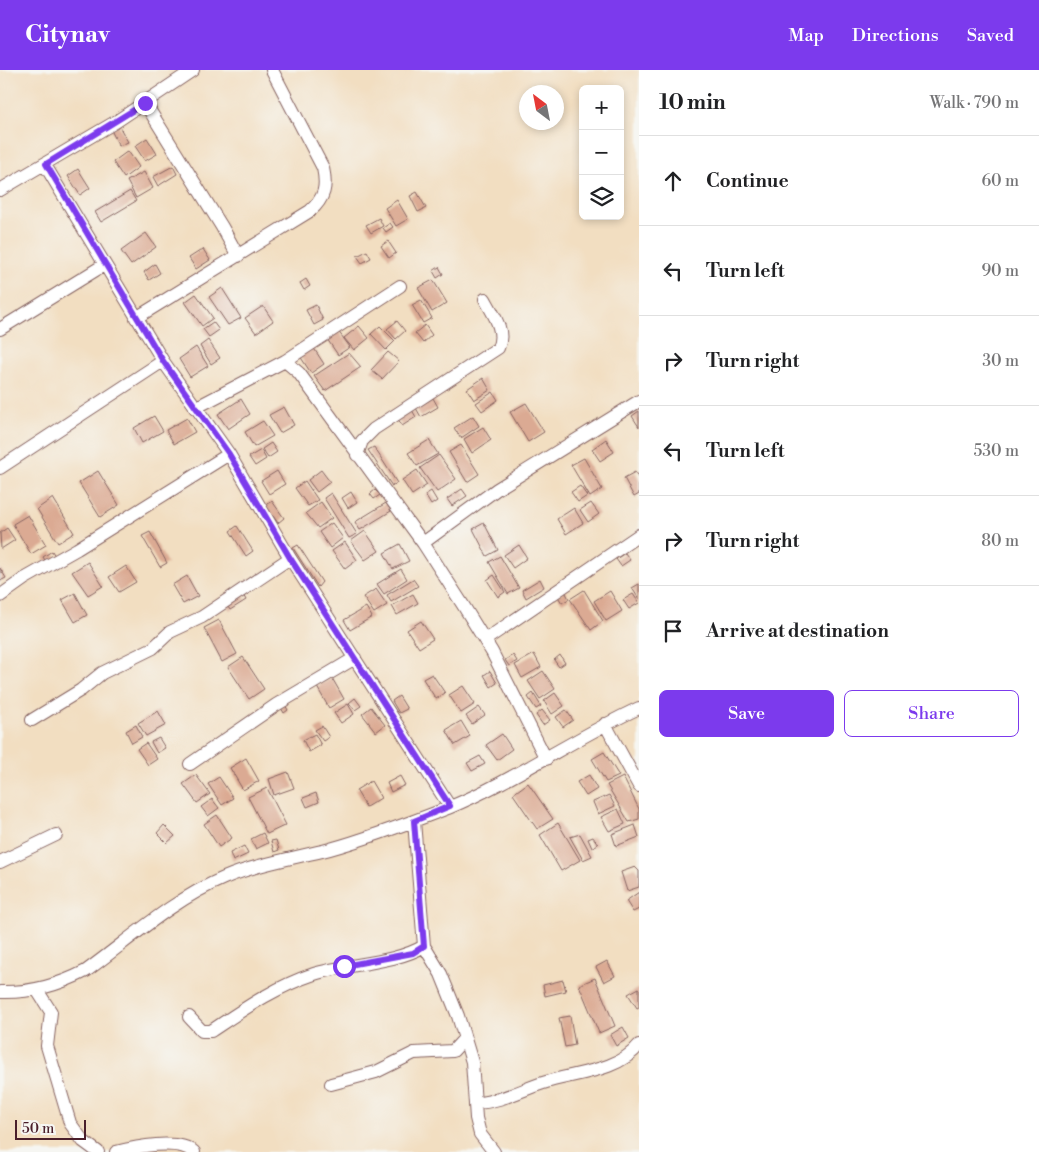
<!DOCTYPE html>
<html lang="en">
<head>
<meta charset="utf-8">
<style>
	:root { --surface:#fff; --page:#f6f6f6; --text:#202124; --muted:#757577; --line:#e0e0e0; --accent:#7c3aed }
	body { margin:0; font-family:"Libre Bodoni",serif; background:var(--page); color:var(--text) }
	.controls { position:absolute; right:15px; top:15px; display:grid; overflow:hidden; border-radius:8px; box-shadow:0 2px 8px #0003 }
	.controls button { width:45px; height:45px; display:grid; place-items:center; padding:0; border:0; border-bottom:1px solid var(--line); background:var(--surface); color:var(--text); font:25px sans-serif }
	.compass { position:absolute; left:519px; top:15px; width:45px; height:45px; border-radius:50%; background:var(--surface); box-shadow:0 2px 8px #0003; rotate:328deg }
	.scale { position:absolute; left:15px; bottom:12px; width:71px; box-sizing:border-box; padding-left:5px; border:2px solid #4a1f2b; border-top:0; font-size:14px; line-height:18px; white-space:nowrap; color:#4a1f2b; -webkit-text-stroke:4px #f6f6f2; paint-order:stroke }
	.stop { position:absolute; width:15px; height:15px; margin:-11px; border:4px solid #7c3aed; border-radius:50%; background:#fff }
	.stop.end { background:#7c3aed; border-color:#fff; box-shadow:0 1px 5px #0008 }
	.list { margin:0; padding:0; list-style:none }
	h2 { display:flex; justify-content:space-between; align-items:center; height:65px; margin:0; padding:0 20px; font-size:21px }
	h2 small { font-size:16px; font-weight:400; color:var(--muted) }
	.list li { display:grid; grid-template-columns:32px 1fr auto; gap:15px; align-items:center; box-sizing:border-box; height:90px; padding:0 20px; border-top:1px solid var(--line) }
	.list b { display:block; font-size:19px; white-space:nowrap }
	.list em { font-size:16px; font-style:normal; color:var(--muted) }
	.actions { display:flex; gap:10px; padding:15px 20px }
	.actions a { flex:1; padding:11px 0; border:1px solid var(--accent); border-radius:8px; text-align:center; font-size:18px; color:var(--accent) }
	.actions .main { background:var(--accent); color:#fff }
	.icon { flex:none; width:28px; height:28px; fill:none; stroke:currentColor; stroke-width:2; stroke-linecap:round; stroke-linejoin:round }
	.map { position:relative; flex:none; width:639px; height:1082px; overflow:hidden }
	header { display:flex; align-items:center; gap:30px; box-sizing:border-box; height:70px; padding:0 25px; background:var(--accent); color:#fff }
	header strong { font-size:24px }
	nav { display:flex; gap:28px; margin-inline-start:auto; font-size:18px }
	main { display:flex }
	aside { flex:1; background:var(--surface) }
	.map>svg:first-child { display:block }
</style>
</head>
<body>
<header>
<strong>Citynav</strong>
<nav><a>Map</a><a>Directions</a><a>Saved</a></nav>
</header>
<main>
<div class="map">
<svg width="639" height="1082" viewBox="0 0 639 1082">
	<rect width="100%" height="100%" fill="#f6f6f2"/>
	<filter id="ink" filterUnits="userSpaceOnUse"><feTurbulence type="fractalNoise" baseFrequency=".02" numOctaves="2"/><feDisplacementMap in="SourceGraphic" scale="10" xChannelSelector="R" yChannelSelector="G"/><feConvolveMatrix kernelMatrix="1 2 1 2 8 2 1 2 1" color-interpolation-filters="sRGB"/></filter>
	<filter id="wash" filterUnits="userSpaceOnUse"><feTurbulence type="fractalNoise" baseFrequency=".0096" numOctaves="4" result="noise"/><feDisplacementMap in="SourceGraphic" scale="20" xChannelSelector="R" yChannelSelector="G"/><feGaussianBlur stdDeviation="1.12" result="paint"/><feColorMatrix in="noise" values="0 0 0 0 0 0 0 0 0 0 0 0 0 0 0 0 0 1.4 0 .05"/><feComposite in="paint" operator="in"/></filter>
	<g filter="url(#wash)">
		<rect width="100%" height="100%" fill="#f2dec1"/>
		<g id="blocks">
			<path fill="#dbaa93" d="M119,56l9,16 -9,4 -8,-16z
				M147,68l10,16 -12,7 -10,-15z
				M128,81l11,16 -15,11 -11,-16z
				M173,96l4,8 -19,12 -5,-9z
				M78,99l12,19 -10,7 -12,-19z
				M144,102l9,16 -17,10 -9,-17z
				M130,121l6,10 -35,21 -6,-10z
				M417,122l9,16 -8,4 -8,-16z
				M397,130l11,19 -12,7 -11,-18z
				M379,148l4,8 -12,7 -5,-8z
				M390,153l3,4 -7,5 -3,-4z
				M146,163l10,14 -25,18 -10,-14z
				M388,171l8,12 -7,5 -8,-12z
				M203,179l7,11 -14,9 -7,-11z
				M367,181l4,7 -9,5 -5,-7z
				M155,194l5,9 -11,7 -5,-8z
				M439,197l4,7 -6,4 -4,-7z
				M306,209l4,7 -6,4 -4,-7z
				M433,210l14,23 -15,9 -14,-24z
				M222,218l19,30 -13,7 -19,-28z
				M196,224l17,24 -11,8 -17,-24z
				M421,230l11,18 -9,5 -11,-18z
				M316,235l7,15 -9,5 -8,-15z
				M263,236l10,15 -17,12 -11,-15z
				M397,251l8,10 -9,8 -9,-10z
				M213,252l6,8 -10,7 -6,-8z
				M425,255l7,10 -9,8 -8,-10z
				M359,256l10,12 -15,12 -10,-12z
				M380,256l15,15 -9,9 -15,-16z
				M338,261l12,16 -12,8 -11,-16z
				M208,270l12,18 -9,6 -11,-18z
				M196,277l12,19 -18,11 -11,-18z
				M313,277l11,17 -13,9 -11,-17z
				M388,282l11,9 -17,18 -11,-9z
				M349,283l12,14 -36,24 -11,-15z
				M483,308l7,12 -16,10 -7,-11z
				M493,322l5,8 -16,11 -6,-8z
				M433,328l5,9 -17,10 -5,-9z
				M241,329l9,15 -22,15 -10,-15z
				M526,333l18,29 -16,10 -18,-30z
				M284,337l10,18 -14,8 -11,-18z
				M412,340l4,7 -14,9 -4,-7z
				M639,341v16l-7,-11z
				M154,346l9,15 -21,12 -8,-15z
				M473,346l6,10 -18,12 -7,-10z
				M187,348l8,14 -21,12 -8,-14z
				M263,351l10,15 -19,11 -9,-15z
				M483,357l8,13 -19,13 -8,-14z
				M606,369l8,13 -14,9 -8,-12z
				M429,370l9,14 -21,12 -9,-13z
				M271,373l6,9 -9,6 -6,-9z
				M461,375l18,29 -12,8 -18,-30z
				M374,377l23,36 -5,3 -24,-36z
				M261,380l5,9 -11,7 -6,-9z
				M439,385l17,24 -19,13 -17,-24z
				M584,388l18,31 -12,8 -19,-32z
				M321,400l9,12 -13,10 -9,-12z
				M417,400l10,15 -15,10 -10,-15z
				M98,401l21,34 -19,12 -21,-34z
				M277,401l8,13 -16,10 -8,-13z
				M635,402l4,7v15l-5,3 -10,-19z
				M305,411l13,19 -10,6 -13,-18z
				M580,416l7,10 -9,6 -7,-10z
				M462,419l5,7 -15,10 -5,-7z
				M375,420l5,5 -6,4 -4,-5z
				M431,421l6,10 -6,4 -6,-10z
				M351,422l6,10 -9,6 -6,-10z
				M331,423l26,41 -8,4 -25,-40z
				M53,428l21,35 -16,10 -21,-34z
				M272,431l12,17 -6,5 -13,-18z
				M321,432l11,16 -14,10 -12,-15z
				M386,433l5,8 -31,19 -5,-8z
				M591,433l8,11 -11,8 -8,-12z
				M574,438l9,15 -17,11 -9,-15z
				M28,445l18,30 -15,9 -18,-30z
				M332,453l11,15 -13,10 -11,-16z
				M484,453l14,27 -11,6 -14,-27z
				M237,456l16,25 -7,5 -16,-25z
				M7,458l8,12 -14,9 -1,-16z
				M365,461l14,20 -14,9 -14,-19z
				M150,462l17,31 -7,4 -18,-31z
				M345,472l12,18 -12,9 -13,-18z
				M400,474l9,17 -16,8 -9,-16z
				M298,475l24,37 -4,5 -25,-39z
				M519,475l8,13 -14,10 -9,-13z
				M52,481l5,8 -9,6 -5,-8z
				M625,483l5,7 -9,6 -5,-7z
				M500,486l19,32 -11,6 -19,-32z
				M88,492l15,24 -15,9 -16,-23z
				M126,496l10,16 -17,10 -10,-15z
				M0,498l6,10 -6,3z
				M401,499l6,10 -23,15 -7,-10z
				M494,505l11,17 -7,5 -11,-17z
				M187,506l11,20 -15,8 -11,-19z
				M413,509l5,7 -27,16 -4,-7z
				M540,509l4,8 -18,11 -4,-8z
				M639,514v15l-7,-11z
				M376,519l11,16 -13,8 -11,-16z
				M584,520l19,31 -12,9 -21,-31z
				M565,521l4,8 -7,4 -5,-8z
				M610,521l12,20 -16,10 -12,-20z
				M75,523l12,22 -12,7 -13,-22z
				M242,523l4,7 -16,10 -4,-6z
				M413,524l5,9 -21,12 -5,-9z
				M633,524l6,9 -10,6 -6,-9z
				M366,537l6,10 -22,13 -6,-10z
				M219,550l18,34 -15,8 -18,-34z
				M421,551l12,18 -14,9 -12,-18z
				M534,584l7,13 -19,11 -7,-13z
				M513,585l4,6 -8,5 -4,-6z
				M560,585l5,8 -6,4 -5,-7z
				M243,587l21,32 -15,10 -21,-32z
				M490,601l7,12 -6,4 -7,-12z
				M543,601l12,18 -15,10 -12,-18z
				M432,604l13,19 -9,6 -13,-20z
				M332,608l12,21 -15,9 -12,-21z
				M463,616l12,18 -14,9 -12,-18z
				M533,623l8,13 -5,3 -8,-12z
				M555,623l9,13 -12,8 -8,-13z
				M399,626l8,13 -8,4 -7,-12z
				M355,628l6,8 -6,4 -6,-7z
				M284,633l4,7 -4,3 -4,-7z
				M348,634l6,10 -13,9 -7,-10z
				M371,637l14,18 -9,7 -14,-18z
				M479,637l6,8 -13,9 -6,-8z
				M542,640l8,10 -7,5 -7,-10z
				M566,640l7,10 -10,7 -7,-10z
				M158,641l8,14 -20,11 -8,-13z
				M461,651l9,15 -15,9 -9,-15z
				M136,655l6,12 -10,6 -6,-12z
				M322,656l7,11 -6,4 -8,-11z
				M315,664l6,11 -12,7 -6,-12z
				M502,664l10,15 -15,11 -11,-15z
				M159,668l6,10 -8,5 -6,-11z
				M146,673l11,16 -9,6 -11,-16z
				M604,682l15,24 -13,6 -14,-23z
				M480,686l5,8 -13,7 -5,-8z
				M246,688l13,23 -16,9 -13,-22z
				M288,702l6,16 -20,7 -5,-16z
				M196,705l14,19 -13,9 -14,-19z
				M589,705l8,14 -11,7 -9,-14z
				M400,706l5,9 -14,7 -4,-9z
				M219,707l14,21 -11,7 -14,-21z
				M623,707l16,32v10l-10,3 -22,-37z
				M371,711l10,17 -15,9 -10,-17z
				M528,713l25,36 -16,10 -24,-35z
				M267,718l19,37 -19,9 -19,-37z
				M316,723l3,9 -12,5 -4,-9z
				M609,725l6,11 -17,8 -5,-12z
				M212,729l7,9 -11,8 -7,-9z
				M618,739l7,15 -16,7 -8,-14z
				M217,745l15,23 -13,9 -15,-23z
				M558,753l22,37 -19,11 -21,-36z
				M164,755l11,11 -8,7 -10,-10z
				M635,755l4,12 -23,9 -4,-12z
				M263,763l5,10 -12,6 -5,-10z
				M580,764l12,22 -9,4 -13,-23z
				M593,767l5,7 -6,4 -4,-9z
				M276,770l3,10 -5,2 -3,-11z
				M244,776l4,8 -15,7 -3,-8z
				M635,797l4,4v16l-12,4 -6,-19z
				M639,822v17l-6,3 -7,-11z
				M607,891l8,15 -11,6 -8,-15z
				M595,908l20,48 -16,7 -20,-48z
				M563,910l3,11 -21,5 -2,-11z
				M639,918v19l-2,1 -9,-14z
				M570,946l5,29 -10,2 -6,-29z
				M623,957l6,11 -13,8 -6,-11z"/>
		</g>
	</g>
	<g filter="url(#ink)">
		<use href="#blocks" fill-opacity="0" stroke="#856260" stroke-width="1"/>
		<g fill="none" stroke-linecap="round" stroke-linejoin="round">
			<g stroke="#856260" stroke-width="14">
				<path id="minor" d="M145,33l77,124 16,29
					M45,95l118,196 66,93 61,104 160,249
					M0,120l117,-69 76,-51
					M136,248l174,-107c15,-13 17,-25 13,-43l-51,-98
					M0,259l104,-64
					M285,291l14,12 124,170 40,62 29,47 54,107
					M195,338l90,-47 115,-75
					M357,385l5,-14 12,-12 124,-81c8,-17 -5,-34 -13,-49
					M0,398l163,-107
					M423,473l74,-54 142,-88
					M0,526l24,-17 53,-30 152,-95
					M485,570l154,-105
					M32,650l49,-30 21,-17 51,-25 17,-16 32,-15 88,-59
					M605,654l34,62
					M190,694l86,-59 79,-47
					M414,751l10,125 17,28 17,42 14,46 4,56 4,16 14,18
					M0,792l56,-27
					M37,920l14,22 -4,34 23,77 13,18 15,11
					M0,922c31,1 59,-7 86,-21 44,-32 88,-72 138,-93 33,-14 71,-20 106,-29 40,-11 79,-26 118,-41 67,-28 126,-70 191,-100
					M189,947l13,14h9c33,-22 64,-44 103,-57 32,-10 83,-11 110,-28
					M331,1014l45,-12 38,-19 39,-2 11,-12
					M476,1033c24,-1 45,-13 67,-20 30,-10 75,-11 96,-38
					M116,1082c19,-5 62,-14 78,0"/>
			</g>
			<use href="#minor" stroke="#fff" stroke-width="12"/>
		</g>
	</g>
	<g fill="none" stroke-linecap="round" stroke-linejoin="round" filter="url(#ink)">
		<path stroke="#7c3aed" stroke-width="6" d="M145,33l-99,61 117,197 66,93 61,104 160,248 -36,15 10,125 -11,7 -69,13"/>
	</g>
</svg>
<div class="controls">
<button>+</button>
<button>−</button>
<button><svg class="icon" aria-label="layers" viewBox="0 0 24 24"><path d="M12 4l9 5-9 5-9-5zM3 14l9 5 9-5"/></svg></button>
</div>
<svg class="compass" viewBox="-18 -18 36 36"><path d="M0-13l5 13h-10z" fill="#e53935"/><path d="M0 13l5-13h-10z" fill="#757577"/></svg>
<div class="scale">50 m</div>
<div class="stop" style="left:344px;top:896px"></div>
<div class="stop end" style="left:145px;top:33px"></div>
</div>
<aside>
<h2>10 min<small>Walk · 790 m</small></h2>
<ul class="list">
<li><svg class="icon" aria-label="ahead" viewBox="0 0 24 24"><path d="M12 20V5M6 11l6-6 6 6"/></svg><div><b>Continue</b></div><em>60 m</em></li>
<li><svg class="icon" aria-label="left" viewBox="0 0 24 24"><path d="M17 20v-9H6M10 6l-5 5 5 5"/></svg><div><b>Turn left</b></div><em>90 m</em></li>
<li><svg class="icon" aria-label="right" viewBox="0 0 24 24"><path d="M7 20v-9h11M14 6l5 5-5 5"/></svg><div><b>Turn right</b></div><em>30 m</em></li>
<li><svg class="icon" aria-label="left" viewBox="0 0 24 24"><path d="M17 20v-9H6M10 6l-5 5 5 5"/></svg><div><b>Turn left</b></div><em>530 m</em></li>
<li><svg class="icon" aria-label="right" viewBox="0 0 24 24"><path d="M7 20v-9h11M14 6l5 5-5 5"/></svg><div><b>Turn right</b></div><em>80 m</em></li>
<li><svg class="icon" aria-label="arrive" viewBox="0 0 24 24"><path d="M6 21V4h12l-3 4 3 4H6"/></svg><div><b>Arrive at destination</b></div></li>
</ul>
<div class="actions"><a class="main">Save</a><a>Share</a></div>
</aside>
</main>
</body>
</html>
